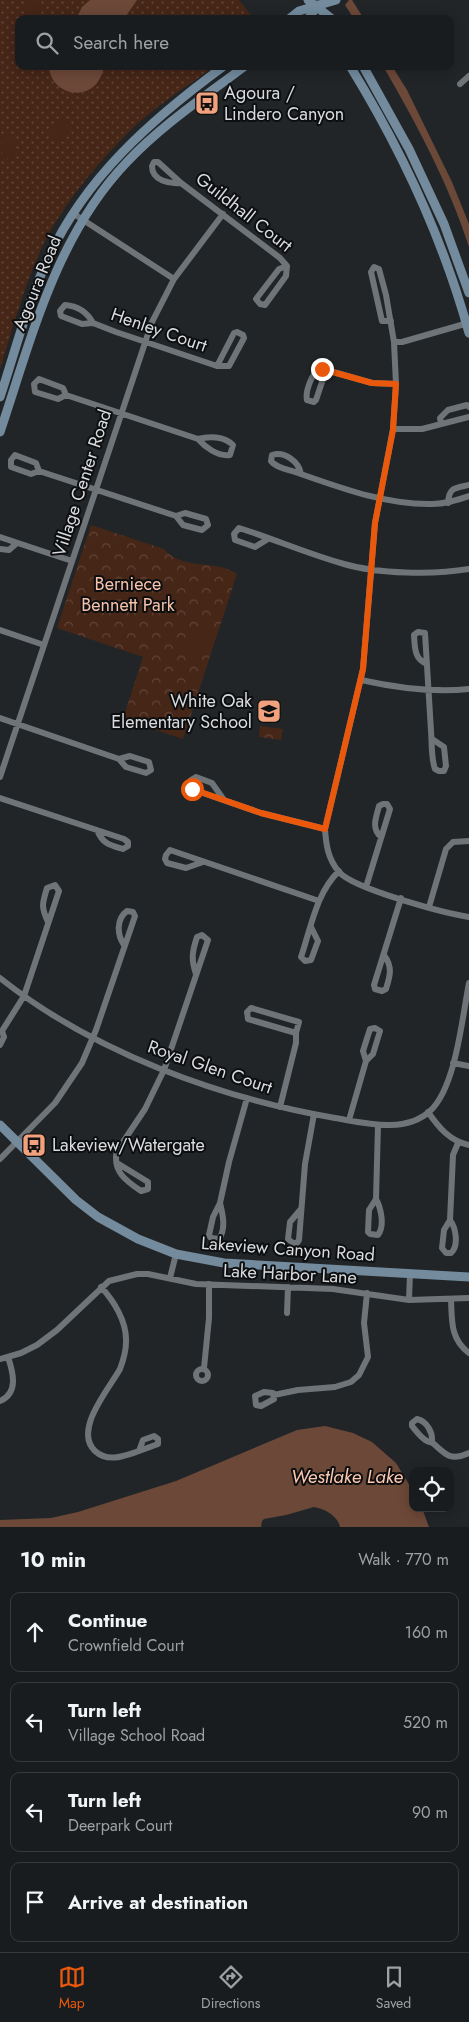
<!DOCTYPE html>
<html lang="en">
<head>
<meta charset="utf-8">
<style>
	:root { --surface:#191c1e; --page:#26292b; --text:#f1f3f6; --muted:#9fa1a4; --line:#373a3c; --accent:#ea580c }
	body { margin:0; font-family:Jost,sans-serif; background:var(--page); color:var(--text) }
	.controls { position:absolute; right:15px; bottom:15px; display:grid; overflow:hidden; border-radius:10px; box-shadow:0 2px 12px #0003 }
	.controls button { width:45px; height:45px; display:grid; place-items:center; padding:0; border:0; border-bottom:1px solid var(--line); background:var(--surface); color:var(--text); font:25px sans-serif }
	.stop { position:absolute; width:15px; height:15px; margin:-11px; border:4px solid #ea580c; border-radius:50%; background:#fff }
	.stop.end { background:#ea580c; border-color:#fff; box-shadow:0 1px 5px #0008 }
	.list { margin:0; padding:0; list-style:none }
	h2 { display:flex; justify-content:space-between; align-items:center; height:65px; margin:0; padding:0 20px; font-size:21px }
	h2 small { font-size:16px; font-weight:400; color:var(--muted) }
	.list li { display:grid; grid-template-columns:32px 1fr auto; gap:15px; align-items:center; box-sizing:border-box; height:80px; margin:0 10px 10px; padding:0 10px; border:1px solid var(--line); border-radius:10px }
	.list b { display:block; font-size:19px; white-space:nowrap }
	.list p { margin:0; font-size:16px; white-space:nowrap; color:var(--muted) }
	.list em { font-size:16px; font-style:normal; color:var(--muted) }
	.icon { flex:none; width:28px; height:28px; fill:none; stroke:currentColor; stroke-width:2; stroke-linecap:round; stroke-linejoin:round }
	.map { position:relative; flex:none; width:469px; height:1527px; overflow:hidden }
	.search { position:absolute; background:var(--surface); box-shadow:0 2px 12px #0003; left:15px; right:15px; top:15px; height:55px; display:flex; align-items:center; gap:12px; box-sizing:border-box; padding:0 18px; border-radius:10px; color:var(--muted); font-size:19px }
	.sheet { height:425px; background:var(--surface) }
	nav { display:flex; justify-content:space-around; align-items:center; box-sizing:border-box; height:70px; border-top:1px solid var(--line); background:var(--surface); font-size:14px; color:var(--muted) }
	nav a { display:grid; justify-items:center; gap:2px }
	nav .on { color:var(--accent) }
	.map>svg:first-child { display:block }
</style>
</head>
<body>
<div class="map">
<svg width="469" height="1527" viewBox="0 0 469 1527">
	<defs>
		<pattern id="grass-dots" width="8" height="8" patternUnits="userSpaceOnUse" patternTransform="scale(1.25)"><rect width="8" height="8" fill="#462617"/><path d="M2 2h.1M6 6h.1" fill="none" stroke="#604538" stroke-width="1.8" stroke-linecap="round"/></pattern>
		<pattern id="forest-crowns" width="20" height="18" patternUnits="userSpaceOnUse" patternTransform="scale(1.25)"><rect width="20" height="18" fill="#462617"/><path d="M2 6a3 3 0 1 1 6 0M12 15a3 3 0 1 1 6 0" fill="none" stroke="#604538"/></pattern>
	</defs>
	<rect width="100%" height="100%" fill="#212528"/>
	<path fill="url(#grass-dots)" d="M0,0h239l15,19h-235v47h196c-26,19 -55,37 -79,59 -34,33 -66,70 -89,112 -21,41 -33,88 -47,132z"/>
	<path fill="url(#forest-crowns)" d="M91,525l73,24c18,22 52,10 73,25l-54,165 -60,-20 20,-62 -86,-29z
		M260,726l23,3 -2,11 -22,-3z"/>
	<path fill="#462617" d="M28,0h13l-1,11 -4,4 -7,-2 -3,-7z
		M60,120l5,1 9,5 -4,8 -8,8 -8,-5 -3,-5 2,-6z
		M8,136l5,4 2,14 -9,5c-6,-6 -6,-15 -2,-22z
		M193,626l20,7 -7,22 -21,-7z"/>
	<path fill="#6c4838" d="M90,0h47l-13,19h-48l6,-12z
		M349,0h3l12,19h-10l-9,-14z
		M49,66h55c-7,40 -54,31 -55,0z
		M383,66h9l15,24 45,92 17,42v23c-20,-63 -53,-124 -86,-181z
		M325,1426l28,7 19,9 24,21 17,28v17h9l7,19h-89c-2,-11 -15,-18 -26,-20l-28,8 -22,4 -2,2 -1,6h-261v-7l51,-2 27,-6 98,-31 121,-51z"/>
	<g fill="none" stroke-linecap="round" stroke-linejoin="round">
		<path stroke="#6f7478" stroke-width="6" d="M460,84l9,-8
			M181,183c-11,1 -29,-2 -29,-17l2,-4h4l23,21 99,75 7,8 -1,10 -21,29 -5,-1 -4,-5 23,-30 8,-3
			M74,214l100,65
			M391,321h-9l-11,-49 3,-5 5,2 7,26 8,47 2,42 -3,45 -18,94 -12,146 -38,160c1,16 3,30 14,43 15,17 105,41 130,45
			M93,323c-6,-11 -15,-17 -28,-18l-5,6 1,5 21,8 11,-1 23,9 101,34h12l15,-28 -1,-3 -6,-3 -3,1 -17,33
			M394,342h8l66,-19
			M326,370l-10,30 -2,2 -7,-2c-2,-9 5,-26 12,-31l7,1 46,13 24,1
			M66,395l-8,4 -23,-7 -1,-8 5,-5 24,9 3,7 132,44c7,8 20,18 32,16l3,-10c-9,-9 -24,-9 -35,-6
			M441,424l-1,-6 8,-8 19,-5 2,2
			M393,429h29l47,-12
			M39,471l-3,-8 -21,-8 -4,5v7l20,7 8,-3 137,45 7,9 19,5 6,-5 -2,-6 -21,-6 -9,3
			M301,474c-2,-12 -16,-23 -29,-19l-1,6c5,7 19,9 27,12 43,15 88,32 134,31 13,0 25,-4 37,-8
			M448,503c1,-16 7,-15 21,-18
			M0,537l72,24
			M268,539l-13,8 -20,-7 -1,-6 5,-6c35,11 69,26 105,36 34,10 90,11 125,5
			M0,549l9,1 8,-7
			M0,630l44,15
			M427,664c-13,-5 -12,-16 -13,-29l4,-3 7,1c2,33 4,65 6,98 1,12 0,27 4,38l4,2h5l2,-5 -2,-19 -12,-8
			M361,680c36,8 71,13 108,9
			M0,718l119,41 7,8 20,6 5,-3 -2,-8 -19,-6 -11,3
			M0,777l152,-455 22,-43 49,-65
			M0,798l124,41 4,3v4l-5,3c-14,-4 -20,-5 -26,-19
			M224,800l-12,-17 -16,-6 -5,3 -1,6 7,5 64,22 64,16
			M203,862l-17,6 -19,-5 -2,-4 1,-4 4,-5 149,51
			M366,887l24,-78 -3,-5h-4l-4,2c-3,12 -8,22 2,31
			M429,907l17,-58 7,-7 16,-1
			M311,927l7,14 -7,19 -6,1 -4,-4c10,-29 15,-64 38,-86
			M384,955c9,12 6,21 2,34l-4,2 -7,-2 -1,-4 27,-87
			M0,978c93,74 219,120 335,140 30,5 70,16 95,-7 26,-24 32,-93 39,-128
			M0,1045l4,-8 -2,-6 22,-35 35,-105 -4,-6 -8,3c-5,16 -6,19 1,34
			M453,1063l16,3
			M280,1107l16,-64v-10l3,-11 -48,-14 -4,4 1,7 48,14
			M428,1112c11,16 22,29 41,33
			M349,1120l17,-59 7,-7 7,-23 -5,-3 -5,1 -7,22 3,10
			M0,1159l55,-56 27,-40 14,-33 39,-114 -2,-4 -6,-1c-11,8 -10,24 -3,34
			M117,1163l31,19v7l-7,2c-15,-10 -29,-20 -24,-40l28,-42 19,-39 44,-130 -6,-5 -5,2c-5,15 -6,22 -1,37
			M376,1199l-7,11 -1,22 2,2 8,1c7,-9 3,-27 -2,-36l2,-74
			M220,1203c3,12 6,26 -1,36l-8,-1 -2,-3 4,-18 7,-14 9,-41 18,-64
			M301,1209l-11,13 -2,17 5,4h4l2,-3 6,-76 9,-50
			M450,1220c6,8 9,26 1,33h-5l-4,-5 2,-18 6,-10 3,-65 5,-12
			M170,1278l6,-24
			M101,1287c13,14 26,35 25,55 0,9 -3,19 -6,27 -11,20 -47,61 -25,82 13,12 29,5 44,0l19,-7v-5l-4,-3 -11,4 -4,11
			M451,1299c1,21 -1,40 18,54
			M409,1300l1,-27
			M287,1313l1,-26
			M0,1359l21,-6 16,-8 20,-15 52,-49 28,-7h11l48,10 137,5 76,11 60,-2
			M204,1368l5,-50v-34
			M196 1375a6 6 0 1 1 12 0a6 6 0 1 1-12 0Z
			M264,1392l9,1 1,6 -13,7 -5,-1 -1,-9z
			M274,1395l24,-5 37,-3 16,-5 8,-7 9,-18 -4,-34 3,-30
			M0,1401c19,-8 13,-29 8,-44
			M432,1442c1,-9 -5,-21 -15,-23l-5,4v3c4,5 9,12 15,15 6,3 1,-1 7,3 13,12 17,17 35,9"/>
		<path stroke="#738b9d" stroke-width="9" d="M308,0l24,19
			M289,19l10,-8 37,-11
			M308,19l10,-14
			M350,66c51,83 93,173 119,267
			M363,66l46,83 35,75 25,69
			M0,397c15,-45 27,-93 47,-136 37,-83 105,-142 177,-195
			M0,432c32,-95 56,-196 127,-270 35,-37 77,-65 118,-96
			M0,1125l76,75 22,17 40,22 38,15 48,9 245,14"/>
	</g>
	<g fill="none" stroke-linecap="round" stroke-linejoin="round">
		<path stroke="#ea580c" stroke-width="6" d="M192,789l69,24 64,16 38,-160 12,-146 18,-93 3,-46 -24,-1 -50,-14"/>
	</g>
	<defs>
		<g id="bus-square" transform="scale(1.25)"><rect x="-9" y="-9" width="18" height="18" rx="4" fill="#f1a17d" stroke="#0c0e0f"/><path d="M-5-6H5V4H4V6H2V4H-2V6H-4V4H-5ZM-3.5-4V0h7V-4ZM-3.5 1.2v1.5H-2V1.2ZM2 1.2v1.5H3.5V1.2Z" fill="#111"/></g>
		<g id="school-square" transform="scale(1.25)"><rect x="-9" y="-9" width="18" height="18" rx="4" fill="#f1a17d" stroke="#0c0e0f"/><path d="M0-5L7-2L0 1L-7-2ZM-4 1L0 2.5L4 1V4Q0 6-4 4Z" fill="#111"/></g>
	</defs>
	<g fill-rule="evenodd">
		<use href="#bus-square" x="207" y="103"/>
		<use href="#school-square" x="269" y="711"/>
		<use href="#bus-square" x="34" y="1145"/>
	</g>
	<g text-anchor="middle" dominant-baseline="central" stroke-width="4" stroke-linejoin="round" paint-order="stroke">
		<g font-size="18" fill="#d9dbde" stroke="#0c0e0f" text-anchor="start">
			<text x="224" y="93">Agoura /<tspan x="224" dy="21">Lindero Canyon</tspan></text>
			<text x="252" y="701" text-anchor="end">White Oak<tspan x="252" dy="21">Elementary School</tspan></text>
			<text x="52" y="1145">Lakeview/Watergate</text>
		</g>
		<g font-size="18" fill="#d9dbde" stroke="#0c0e0f">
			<text transform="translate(244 212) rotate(38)">Guildhall Court</text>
			<text transform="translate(37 283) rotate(-68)">Agoura Road</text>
			<text transform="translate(159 330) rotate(19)">Henley Court</text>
			<text transform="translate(82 483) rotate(-72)">Village Center Road</text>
			<text transform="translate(210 1067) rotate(19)">Royal Glen Court</text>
			<text transform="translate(288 1249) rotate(4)">Lakeview Canyon Road</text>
			<text transform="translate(290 1274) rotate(3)">Lake Harbor Lane</text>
		</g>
		<g font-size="18" fill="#f7c2ab" stroke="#0c0e0f">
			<text x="128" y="584">Berniece<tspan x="128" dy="21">Bennett Park</tspan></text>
		</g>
		<g font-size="19" font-style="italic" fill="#fdc8b0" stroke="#0c0e0f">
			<text x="347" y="1476">Westlake Lake</text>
		</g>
	</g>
</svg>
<div class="controls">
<button><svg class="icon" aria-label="locate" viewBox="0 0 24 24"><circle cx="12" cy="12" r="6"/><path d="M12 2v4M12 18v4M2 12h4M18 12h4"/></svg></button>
</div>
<div class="stop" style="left:192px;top:789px"></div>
<div class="stop end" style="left:322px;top:369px"></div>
<div class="search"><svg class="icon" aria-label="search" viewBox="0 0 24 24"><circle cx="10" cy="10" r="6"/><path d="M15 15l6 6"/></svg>Search here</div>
</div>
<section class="sheet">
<h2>10 min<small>Walk · 770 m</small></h2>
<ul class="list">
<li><svg class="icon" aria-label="ahead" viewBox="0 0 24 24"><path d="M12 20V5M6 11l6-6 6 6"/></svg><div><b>Continue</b><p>Crownfield Court</p></div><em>160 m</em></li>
<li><svg class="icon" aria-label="left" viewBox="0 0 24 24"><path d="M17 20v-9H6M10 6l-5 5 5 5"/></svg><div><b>Turn left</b><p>Village School Road</p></div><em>520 m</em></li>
<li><svg class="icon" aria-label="left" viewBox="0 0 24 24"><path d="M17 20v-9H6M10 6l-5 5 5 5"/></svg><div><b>Turn left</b><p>Deerpark Court</p></div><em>90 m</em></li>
<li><svg class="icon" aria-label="arrive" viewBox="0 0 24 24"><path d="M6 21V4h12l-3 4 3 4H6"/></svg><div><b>Arrive at destination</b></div></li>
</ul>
</section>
<nav>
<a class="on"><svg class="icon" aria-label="map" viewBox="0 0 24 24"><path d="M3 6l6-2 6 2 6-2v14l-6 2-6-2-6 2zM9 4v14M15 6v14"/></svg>Map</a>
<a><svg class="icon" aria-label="directions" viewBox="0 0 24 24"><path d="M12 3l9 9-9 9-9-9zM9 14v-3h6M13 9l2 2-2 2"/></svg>Directions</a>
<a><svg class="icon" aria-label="saved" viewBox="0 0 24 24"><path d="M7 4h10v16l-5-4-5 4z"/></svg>Saved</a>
</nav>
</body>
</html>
